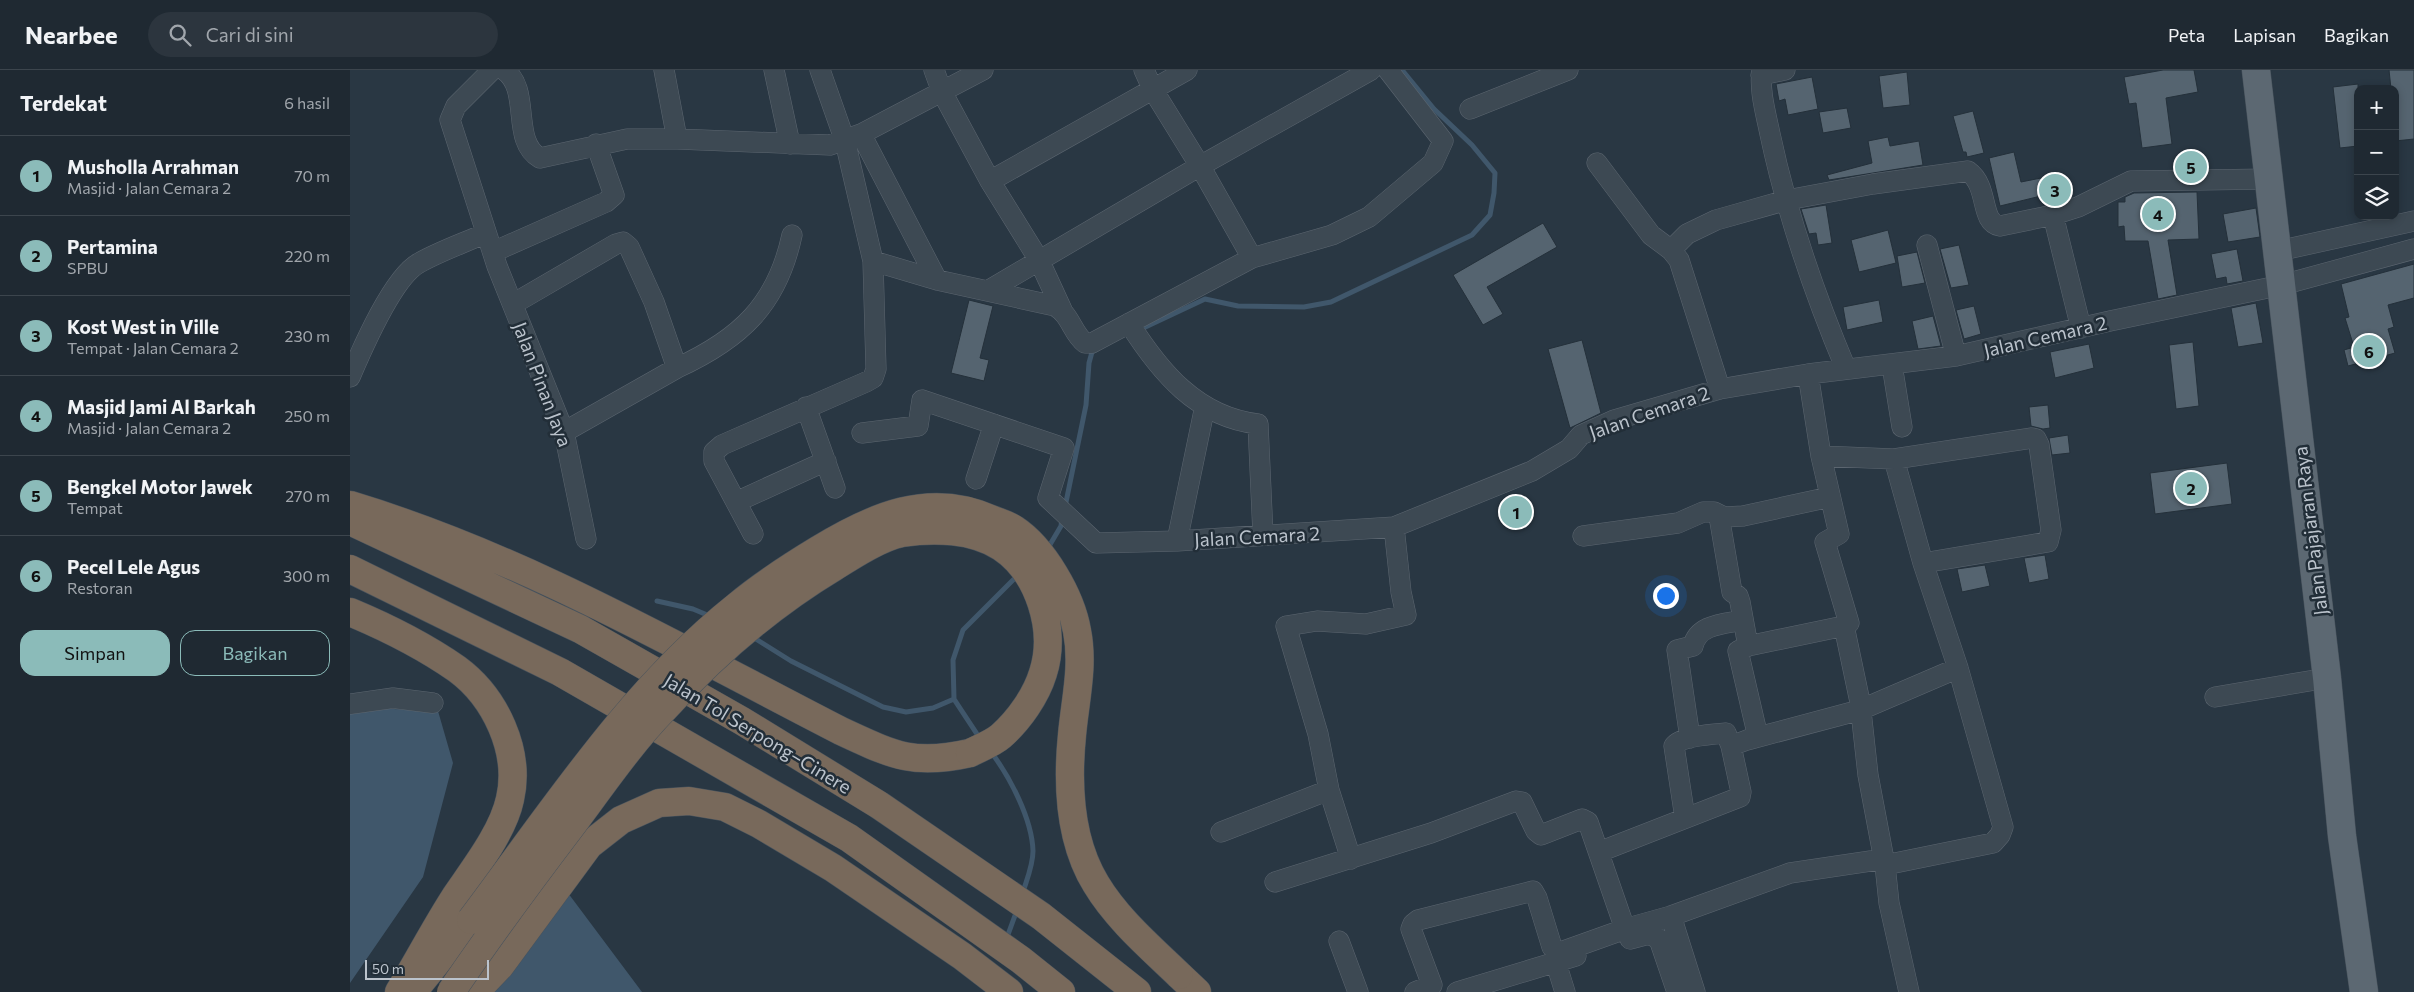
<!DOCTYPE html>
<html lang="id">
<head>
<meta charset="utf-8">
<style>
	:root { --surface:#1f2932; --page:#2c353e; --text:#f1f3f6; --muted:#a1a6ac; --line:#3c454d; --accent:#8bbbb9 }
	body { margin:0; font-family:Commissioner,sans-serif; background:var(--page); color:var(--text) }
	.controls { position:absolute; right:15px; top:15px; display:grid; overflow:hidden; border-radius:10px; box-shadow:0 2px 8px #0003 }
	.controls button { width:45px; height:45px; display:grid; place-items:center; padding:0; border:0; border-bottom:1px solid var(--line); background:var(--surface); color:var(--text); font:25px sans-serif }
	.scale { position:absolute; left:15px; bottom:12px; width:124px; box-sizing:border-box; padding-left:5px; border:2px solid #bbc3cc; border-top:0; font-size:14px; line-height:18px; white-space:nowrap; color:#bbc3cc; -webkit-text-stroke:4px #222e38; paint-order:stroke }
	.you { position:absolute; left:1315px; top:525px; width:18px; height:18px; margin:-12px; border:4px solid #fff; border-radius:50%; background:#1a73e8; box-shadow:0 0 0 8px #1a73e833 }
	.badge { display:grid; place-items:center; width:32px; height:32px; border-radius:50%; background:var(--accent); color:#111; font-size:16px; font-weight:700 }
	.pin { position:absolute; translate:-50% -50%; border:2px solid #fff; box-shadow:0 1px 5px #0006 }
	.list { margin:0; padding:0; list-style:none }
	h2 { display:flex; justify-content:space-between; align-items:center; height:65px; margin:0; padding:0 20px; font-size:21px }
	h2 small { font-size:16px; font-weight:400; color:var(--muted) }
	.list li { display:grid; grid-template-columns:32px 1fr auto; gap:15px; align-items:center; box-sizing:border-box; height:80px; padding:0 20px; border-top:1px solid var(--line) }
	.list b { display:block; font-size:19px; white-space:nowrap }
	.list p { margin:0; font-size:16px; white-space:nowrap; color:var(--muted) }
	.list em { font-size:16px; font-style:normal; color:var(--muted) }
	.actions { display:flex; gap:10px; padding:15px 20px }
	.actions a { flex:1; padding:11px 0; border:1px solid var(--accent); border-radius:15px; text-align:center; font-size:18px; color:var(--accent) }
	.actions .main { background:var(--accent); color:#111 }
	.icon { flex:none; width:28px; height:28px; fill:none; stroke:currentColor; stroke-width:2; stroke-linecap:round; stroke-linejoin:round }
	.map { position:relative; flex:none; width:2064px; height:922px; overflow:hidden }
	header { display:flex; align-items:center; gap:30px; box-sizing:border-box; height:70px; padding:0 25px; background:var(--surface); border-bottom:1px solid var(--line) }
	header strong { font-size:24px }
	nav { display:flex; gap:28px; margin-inline-start:auto; font-size:18px }
	.search { width:350px; height:45px; background:var(--page); display:flex; align-items:center; gap:12px; box-sizing:border-box; padding:0 18px; border-radius:28px; color:var(--muted); font-size:19px }
	main { display:flex }
	aside { flex:1; background:var(--surface) }
	.map>svg:first-child { display:block }
</style>
</head>
<body>
<header>
<strong>Nearbee</strong>
<div class="search"><svg class="icon" aria-label="search" viewBox="0 0 24 24"><circle cx="10" cy="10" r="6"/><path d="M15 15l6 6"/></svg>Cari di sini</div>
<nav><a>Peta</a><a>Lapisan</a><a>Bagikan</a></nav>
</header>
<main>
<aside>
<h2>Terdekat<small>6 hasil</small></h2>
<ul class="list">
<li><span class="badge">1</span><div><b>Musholla Arrahman</b><p>Masjid · Jalan Cemara 2</p></div><em>70 m</em></li>
<li><span class="badge">2</span><div><b>Pertamina</b><p>SPBU</p></div><em>220 m</em></li>
<li><span class="badge">3</span><div><b>Kost West in Ville</b><p>Tempat · Jalan Cemara 2</p></div><em>230 m</em></li>
<li><span class="badge">4</span><div><b>Masjid Jami Al Barkah</b><p>Masjid · Jalan Cemara 2</p></div><em>250 m</em></li>
<li><span class="badge">5</span><div><b>Bengkel Motor Jawek</b><p>Tempat</p></div><em>270 m</em></li>
<li><span class="badge">6</span><div><b>Pecel Lele Agus</b><p>Restoran</p></div><em>300 m</em></li>
</ul>
<div class="actions"><a class="main">Simpan</a><a>Bagikan</a></div>
</aside>
<div class="map">
<svg width="2064" height="922" viewBox="0 0 2064 922">
	<rect width="100%" height="100%" fill="#293743"/>
	<path fill="#40576b" d="M22,638l66,3 15,52 -30,114 -73,106v-272z
		M218,823l74,99h-150z"/>
	<g fill="none" stroke-linecap="round" stroke-linejoin="round">
		<path stroke="#40576b" stroke-width="5" d="M789,260l66,-31 33,7 66,1 27,-5 141,-67 18,-20 4,-22 1,-20 -23,-28 -38,-36 -32,-39
			M715,437l21,-102 3,-42 3,-11 5,-3
			M698,478l13,-22 1,-8
			M307,531l36,8 19,8
			M401,566l40,25 92,46 23,5 27,-4 21,-9
			M631,670l-27,-41 -1,-39 10,-30 56,-56
			M641,682c19,25 41,67 42,99 0,14 -6,28 -10,41
			M656,870l11,-30"/>
	</g>
	<path fill="#556470" stroke="#24303a" d="M1813,0h31l4,22 -32,6 6,46 -30,4 -6,-45 -7,1 -5,-27z
		M2039,0h25v69l-19,2v-52h-4z
		M1557,2l3,33 -27,3 -4,-32z
		M1462,7l6,32 -30,6 -3,-16 -6,2 -3,-17z
		M2008,14v62l-18,2 -7,-61z
		M1497,38l4,20 -28,5 -4,-21z
		M1623,41l11,42 -17,4 -1,-5h-3l-10,-36z
		M1538,67l2,9 29,-5 4,24 -94,15 -2,-5 45,-12 -4,-22z
		M1664,82l7,30 40,-8 6,24 -20,6 -2,-9 -45,11 -11,-48z
		M1826,87h20v11h-19z
		M1847,122l2,47 -31,1 9,55 -19,4 -10,-58h-23l-1,-15 -6,1v-25h7v-5l9,-4z
		M1476,135l6,38 -14,2 -2,-12 -7,1 -8,-25z
		M1906,138l4,29 -32,5 -5,-28z
		M1193,153l14,24 -70,40 16,27 -20,11 -30,-50z
		M1538,160l8,33 -37,9 -8,-32z
		M1609,175l10,40 -18,3 -11,-39z
		M1887,179l6,32 -16,3 -1,-7 -10,2 -5,-25z
		M1567,182l8,31 -23,4 -5,-31z
		M2064,194v34l-26,7 6,22 -6,2 7,24 -47,13 -4,-16 10,-3 -9,-29 4,-1 -8,-33z
		M619,230l24,6 -13,52 9,2 -5,21 -33,-8z
		M1529,230l4,22 -36,8 -4,-23z
		M1906,233l7,40 -25,4 -7,-39z
		M1624,236l7,28 -17,5 -8,-29z
		M1583,246l8,30 -23,3 -6,-28z
		M1232,270l19,73 -31,15 -22,-79z
		M1843,272l6,64 -23,3 -7,-64z
		M1739,274l5,24 -39,10 -5,-26z
		M1698,335l2,23 -7,1 -12,-3 -2,-19z
		M1718,365l2,18 -18,2 -3,-17z
		M1877,393l5,41 -77,10 -5,-41z
		M1178,429l1,25 -25,1 -2,-25z
		M1695,485l4,24 -20,4 -5,-25z
		M1635,495l5,21 -28,6 -5,-23z"/>
	<g fill="none" stroke-linecap="round" stroke-linejoin="round">
		<g stroke="#5c6670" stroke-width="21">
			<path id="minor" d="M142,0l-36,36 -6,14 47,146 67,166 22,107
				M154,0c28,19 6,71 36,88l87,-19h50l153,6 31,-11 122,-64
				M314,0l13,69
				M424,0l16,74
				M584,0l8,22 48,89 49,79 23,50
				M794,0l9,20 47,76 52,92
				M1412,0c-3,21 4,44 8,64 17,80 44,159 76,235
				M1411,5l24,-5
				M1120,39l98,-39
				M511,64l76,146
				M1247,93l54,72 20,15
				M640,111l197,-111
				M1703,145l28,113
				M1577,175l29,111
				M1928,181l136,-30
				M143,182l113,-50 8,-7 -18,-51
				M523,191l64,19 118,26c16,9 17,27 30,37h7l160,-85 80,-23 37,-18 64,-54 10,-22 -55,-71
				M639,220l211,-124 171,-96
				M163,234l103,-60 7,-2 6,5 25,55 23,66 -113,64
				M779,253c31,49 68,94 129,101l5,111
				M1542,295l10,62
				M327,298c63,-29 100,-63 115,-133
				M1458,304l13,82 18,78 -14,8 24,81 -5,3 16,76 8,73 17,90 4,38 20,89
				M0,307c12,-28 43,-100 69,-114 21,-12 45,-20 67,-30
				M1370,319l-41,-129 -8,-10 16,-16 29,-14 71,-20 86,-16 95,-13c22,16 11,51 32,55l53,-11 25,-8 53,-26 138,-2
				M456,337l29,81
				M512,363l56,-7 4,-26 142,48 -16,50 48,45 81,-2 217,-14 138,-56 37,-22 12,-14 33,-15 106,-31 88,-15 148,-18 154,-35 172,-36 132,-36
				M1471,386l73,3 138,-21 4,1 3,6 12,85 -3,12 -125,21
				M626,409l18,-55
				M386,432l90,-41
				M1369,446l13,76 6,4 2,6 8,44 -10,5 20,86
				M403,464l-39,-73v-9l8,-7 144,-63 7,-4 3,-9 -3,-108 -28,-120 -25,-71
				M1233,466l95,-13 25,-11h11l10,5 19,-1 87,-19
				M827,471l28,-135
				M1398,576l96,-20
				M1865,627l112,-19
				M0,634l43,-6 40,5
				M1340,668l-13,-88 16,-4c5,-22 31,-22 50,-26
				M1335,748l-11,-72c7,-10 40,-12 52,-13l5,13
				M871,762l108,-42
				M1249,782l141,-55 1,-5 -10,-46 16,-6 113,-30 98,-42
				M1001,789l-22,-69 -11,-56 -32,-108 31,-5 49,3 40,-9 -5,-23 -7,-65
				M1535,795l108,-22 7,-8 3,-8 -45,-159 -35,-105 -29,-104
				M925,812l156,-49 85,-32 6,1 14,29 5,4 41,-16 6,3 36,104 4,2 43,-12 119,-43 94,-14
				M1321,846l24,76
				M1280,869l19,-5 10,5 18,53
				M989,871l19,51
				M1206,893l9,29
				M1065,922l17,-7 -21,-56 2,-5 5,-4 115,-29 4,7 15,49 6,6 70,-25
				M1107,922l119,-36"/>
		</g>
		<g stroke="#47525c" stroke-width="29">
			<path id="primary" d="M1906,0l71,608 15,158 22,156"/>
		</g>
		<g stroke="#48535d" stroke-width="29">
			<path id="motorway" d="M0,435c173,52 331,144 491,226 52,24 72,35 129,22
				M0,451l230,108 162,92 137,84 162,111 96,76
				M0,499l210,103 289,166 172,122 40,32
				M0,542c36,15 74,34 107,57 38,28 64,82 53,130 -7,33 -36,70 -55,98 -20,31 -37,64 -56,95
				M829,905l18,17
				M70,913l51,-63
				M125,922l25,-26 89,-121 32,-25 38,-17 30,-2 36,6 34,17 74,44 129,88 47,36"/>
		</g>
		<use href="#minor" stroke="#3d4953" stroke-width="20"/>
		<use href="#primary" stroke="#5c6872" stroke-width="28"/>
		<use href="#motorway" stroke="#78695b" stroke-width="28"/>
		<g stroke="#48535d" stroke-width="29" stroke-linecap="butt">
			<path id="motorway-bridge" d="M121,850c82,-109 159,-229 266,-314 25,-21 53,-39 81,-56 54,-33 111,-59 173,-31 7,3 16,5 23,10 29,19 57,67 63,102 7,35 -2,70 -5,104 -5,50 -3,105 24,149 21,35 54,63 83,91
				M101,922c38,-56 78,-110 119,-164 30,-40 59,-83 94,-119 50,-55 107,-104 170,-142 19,-12 47,-30 68,-34 32,-5 71,-4 99,14 38,25 56,83 42,126 -7,23 -24,47 -42,63 -8,7 -21,12 -31,17"/>
		</g>
		<use href="#motorway-bridge" stroke="#78695b" stroke-width="28"/>
	</g>
	<g text-anchor="middle" dominant-baseline="central" stroke-width="5" stroke-linejoin="round" paint-order="stroke">
		<g font-size="19" fill="#bbc3cc" stroke="#222e38">
			<text transform="translate(1695 266) rotate(-13)">Jalan Cemara 2</text>
			<text transform="translate(193 314) rotate(69)">Jalan Pinan Jaya</text>
			<text transform="translate(1299 342) rotate(-19)">Jalan Cemara 2</text>
			<text transform="translate(1960 461) rotate(-97)">Jalan Pajajaran Raya</text>
			<text transform="translate(907 466) rotate(-3)">Jalan Cemara 2</text>
			<text transform="translate(408 663) rotate(31)">Jalan Tol Serpong–Cinere</text>
		</g>
	</g>
</svg>
<div class="controls">
<button>+</button>
<button>−</button>
<button><svg class="icon" aria-label="layers" viewBox="0 0 24 24"><path d="M12 4l9 5-9 5-9-5zM3 14l9 5 9-5"/></svg></button>
</div>
<div class="scale">50 m</div>
<div class="you"></div>
<div class="pin badge" style="left:1166px;top:442px">1</div>
<div class="pin badge" style="left:1841px;top:418px">2</div>
<div class="pin badge" style="left:1705px;top:120px">3</div>
<div class="pin badge" style="left:1808px;top:144px">4</div>
<div class="pin badge" style="left:1841px;top:97px">5</div>
<div class="pin badge" style="left:2019px;top:281px">6</div>
</div>
</main>
</body>
</html>
